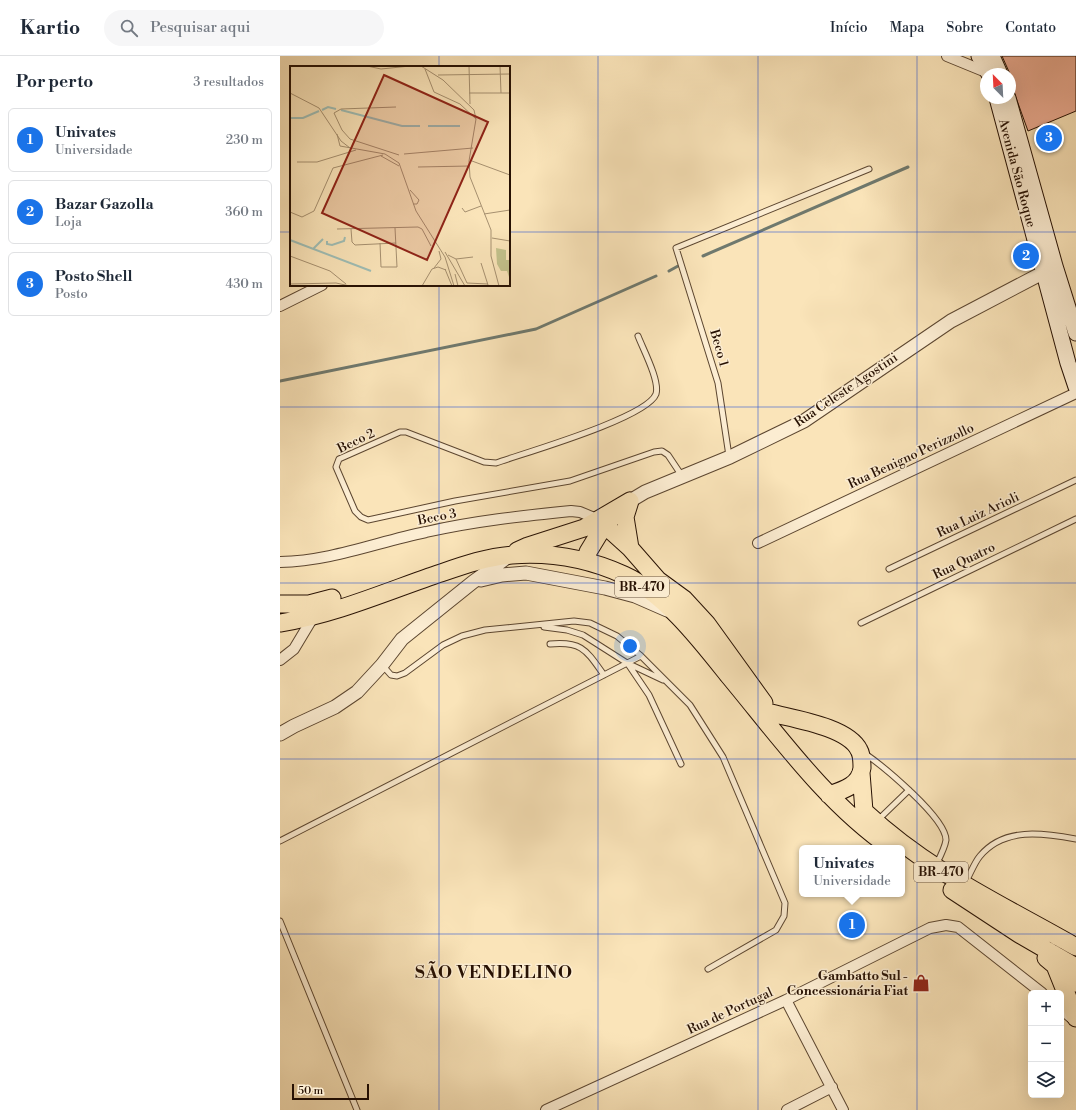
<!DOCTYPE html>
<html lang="pt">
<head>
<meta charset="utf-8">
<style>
	:root { --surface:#fff; --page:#f6f6f7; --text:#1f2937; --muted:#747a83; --line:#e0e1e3; --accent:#1a73e8 }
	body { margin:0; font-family:"Libre Bodoni",serif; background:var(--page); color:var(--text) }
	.controls { position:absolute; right:12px; bottom:12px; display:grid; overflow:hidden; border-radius:6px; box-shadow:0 4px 16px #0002 }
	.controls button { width:36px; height:36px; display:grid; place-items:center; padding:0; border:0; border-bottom:1px solid var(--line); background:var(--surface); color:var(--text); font:20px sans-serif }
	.compass { position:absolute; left:700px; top:12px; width:36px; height:36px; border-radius:50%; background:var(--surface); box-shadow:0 4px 16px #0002; rotate:336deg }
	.scale { position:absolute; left:12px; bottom:10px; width:77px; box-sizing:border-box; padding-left:4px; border:2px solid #271103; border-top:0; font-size:11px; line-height:14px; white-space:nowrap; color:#271103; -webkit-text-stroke:3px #fcedd2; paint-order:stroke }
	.you { position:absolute; left:350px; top:590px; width:14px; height:14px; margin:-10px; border:3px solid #fff; border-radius:50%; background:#1a73e8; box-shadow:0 0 0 6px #1a73e833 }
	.badge { display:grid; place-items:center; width:26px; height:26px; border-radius:50%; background:var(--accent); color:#fff; font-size:13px; font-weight:700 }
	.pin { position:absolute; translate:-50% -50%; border:2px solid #fff; box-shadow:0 1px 4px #0006 }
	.popup { position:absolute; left:519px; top:789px; width:106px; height:52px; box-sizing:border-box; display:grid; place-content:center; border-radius:6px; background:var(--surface); filter:drop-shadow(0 1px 3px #0005); font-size:13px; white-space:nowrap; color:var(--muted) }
	.popup b { font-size:15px; color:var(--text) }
	.popup::after { content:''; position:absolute; left:50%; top:100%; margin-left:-8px; border:8px solid transparent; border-top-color:var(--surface) }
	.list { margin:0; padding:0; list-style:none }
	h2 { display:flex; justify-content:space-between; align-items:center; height:52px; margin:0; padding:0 16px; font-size:17px }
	h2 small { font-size:13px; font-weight:400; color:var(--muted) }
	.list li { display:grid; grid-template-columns:26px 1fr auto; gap:12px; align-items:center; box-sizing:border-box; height:64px; margin:0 8px 8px; padding:0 8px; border:1px solid var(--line); border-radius:6px }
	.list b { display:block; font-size:15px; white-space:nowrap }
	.list p { margin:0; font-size:13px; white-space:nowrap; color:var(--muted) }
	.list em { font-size:13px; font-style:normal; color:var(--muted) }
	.icon { flex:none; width:22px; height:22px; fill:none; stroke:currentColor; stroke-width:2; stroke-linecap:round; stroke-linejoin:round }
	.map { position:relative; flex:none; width:796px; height:1054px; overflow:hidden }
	header { display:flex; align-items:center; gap:24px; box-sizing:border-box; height:56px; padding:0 20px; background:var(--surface); border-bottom:1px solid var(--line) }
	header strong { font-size:19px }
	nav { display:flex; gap:22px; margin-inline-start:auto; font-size:14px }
	.search { width:280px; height:36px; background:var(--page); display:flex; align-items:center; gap:10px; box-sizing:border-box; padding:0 14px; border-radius:22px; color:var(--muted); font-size:15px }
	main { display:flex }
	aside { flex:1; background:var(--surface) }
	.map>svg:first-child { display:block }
</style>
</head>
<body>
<header>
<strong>Kartio</strong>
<div class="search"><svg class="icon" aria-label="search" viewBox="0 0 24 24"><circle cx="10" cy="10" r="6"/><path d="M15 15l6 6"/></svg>Pesquisar aqui</div>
<nav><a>Início</a><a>Mapa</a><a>Sobre</a><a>Contato</a></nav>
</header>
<main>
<aside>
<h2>Por perto<small>3 resultados</small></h2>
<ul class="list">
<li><span class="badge">1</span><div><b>Univates</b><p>Universidade</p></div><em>230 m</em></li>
<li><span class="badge">2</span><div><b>Bazar Gazolla</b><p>Loja</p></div><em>360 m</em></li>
<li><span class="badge">3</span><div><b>Posto Shell</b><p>Posto</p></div><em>430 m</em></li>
</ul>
</aside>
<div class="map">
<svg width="796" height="1054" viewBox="0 0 796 1054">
	<rect width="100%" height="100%" fill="#fae4b9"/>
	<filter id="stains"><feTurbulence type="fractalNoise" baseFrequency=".005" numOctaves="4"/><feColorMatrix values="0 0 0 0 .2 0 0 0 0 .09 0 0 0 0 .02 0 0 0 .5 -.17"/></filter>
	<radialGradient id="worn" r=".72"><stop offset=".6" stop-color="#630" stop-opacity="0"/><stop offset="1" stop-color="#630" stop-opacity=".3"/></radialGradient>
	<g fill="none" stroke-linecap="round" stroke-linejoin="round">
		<path stroke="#6f796e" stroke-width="3" d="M423,200l205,-89
			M389,215l9,-5
			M0,325l256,-52 120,-53"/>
	</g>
	<path fill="#ebab91" stroke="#271103" d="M722,0h74v55l-48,20 -18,-50v-7z"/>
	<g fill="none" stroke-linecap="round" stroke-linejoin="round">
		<g stroke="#5c4630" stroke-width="7">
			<path id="service" d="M358,280c5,13 22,45 18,58 -9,24 -132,59 -160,69l-12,-1 -78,-30h-6l-61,27 -3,8 19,44 6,6 7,3 87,-19 115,-20 84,-29 8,-1 6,4 14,21
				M449,400l-11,-73 -42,-135 193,-79
				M609,513l187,-89
				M581,567l215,-104
				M264,571l23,3 16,5 44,28 36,17
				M270,588c32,-3 36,6 54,31
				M348,608l21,31 32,69
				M103,610l8,9 6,1 8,-3 38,-28 19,-9 23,-6 89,-9 16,2 27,13 24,20 49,49 33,52 62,146 -1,13 -8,14 -68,39
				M584,697c19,13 82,65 82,87 -1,7 -6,17 -9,23
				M598,764l31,-30
				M0,785l361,-185
				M685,827c5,-8 9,-20 15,-27 24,-29 63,-23 96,-17
				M0,865l77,189"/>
		</g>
		<g stroke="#5c4630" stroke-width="12">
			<path id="minor" d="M667,0l44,18
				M0,250l42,-21
				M478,487l318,-150
				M0,506c51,-1 97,-20 146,-30 48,-11 96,-16 145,-21l9,1 19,8
				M0,604l14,-11 21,-35
				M506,944l57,110
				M781,953l13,11
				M266,1054l240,-110 144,-72 16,-3 12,2 84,66
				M507,1054l45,-23"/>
		</g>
		<g stroke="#5c4630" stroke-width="15">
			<path id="tertiary" d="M350,445l15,-9 85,-35 74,-36 147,-100 101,-53
				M201,524l21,-5 24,-2 79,15 30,8 32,14
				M0,678l14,-8 41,-19 22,-15 25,-27 20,-26 71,-57 36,-26"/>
		</g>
		<g stroke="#271103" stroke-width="17">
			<path id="secondary" d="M699,0l10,18
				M712,0l8,18
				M717,42l71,265 8,24
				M728,42l47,168 21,67"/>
		</g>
		<g stroke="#271103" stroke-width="19">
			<path id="trunk" d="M350,445l-5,16 5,31
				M319,464l31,28 28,32 26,19 23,25 57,79
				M237,495l11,-5 56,-18 46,-27
				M308,496l17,-28 9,-8
				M0,548h29l23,-6
				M0,567c51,-8 101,-29 149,-46 27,-9 55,-20 83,-22 39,-3 77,4 112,20 40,18 77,66 104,100 50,60 98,128 163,173
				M491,657c23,6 77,14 88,37 3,5 3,12 3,18 -2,17 -18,22 -33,27
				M581,717l3,38
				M585,756c64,60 136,92 211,135
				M672,834l67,44 57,33
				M766,902l30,25
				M776,912l20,50"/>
		</g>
		<use href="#service" stroke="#fcedd2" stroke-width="5"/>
		<use href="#minor" stroke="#fcedd2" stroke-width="10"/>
		<use href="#tertiary" stroke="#fcedd2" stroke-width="13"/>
		<use href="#secondary" stroke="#fcedd2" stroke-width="15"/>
		<use href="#trunk" stroke="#fae4b9" stroke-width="17"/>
	</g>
	<path fill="none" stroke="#1d4ed8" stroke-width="1" stroke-opacity="0.55" d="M159,0v11M318,0v1054M478,0v1054M637,0v1054M0,176h11M229,176h567M159,229v825M0,351h796M0,527h796M0,703h796M0,878h796"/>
	<defs>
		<g id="shop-bare" transform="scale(1.38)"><path d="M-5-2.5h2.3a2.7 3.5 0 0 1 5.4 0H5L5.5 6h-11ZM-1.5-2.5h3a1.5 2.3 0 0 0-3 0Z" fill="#8f2418" stroke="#fcedd2" stroke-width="2.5" paint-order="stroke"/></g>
	</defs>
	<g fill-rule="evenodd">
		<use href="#shop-bare" x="641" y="927"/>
	</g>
	<g text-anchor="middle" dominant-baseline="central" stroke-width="3" stroke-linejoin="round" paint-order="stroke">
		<g fill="#fcedd2" stroke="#675341" stroke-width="1">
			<rect x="335" y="521" width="54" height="20" rx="3"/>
			<rect x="634" y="806" width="54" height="20" rx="3"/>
		</g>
		<g font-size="12" font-weight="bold" fill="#271103">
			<text x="362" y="531">BR-470</text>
			<text x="661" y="816">BR-470</text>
		</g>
		<g font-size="13" fill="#271103" stroke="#fcedd2">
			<text transform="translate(737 117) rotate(75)">Avenida São Roque</text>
			<text transform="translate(439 292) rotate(74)">Beco 1</text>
			<text transform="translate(566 334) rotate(-34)">Rua Celeste Agostini</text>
			<text transform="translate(76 385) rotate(-26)">Beco 2</text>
			<text transform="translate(631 400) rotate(-25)">Rua Benigno Perizzollo</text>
			<text transform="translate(698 459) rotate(-25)">Rua Luiz Arioli</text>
			<text transform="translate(157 461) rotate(-11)">Beco 3</text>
			<text transform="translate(684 505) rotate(-26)">Rua Quatro</text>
			<text transform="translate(450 955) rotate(-25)">Rua de Portugal</text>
		</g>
		<g font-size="13" font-weight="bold" fill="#271103" stroke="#fcedd2" text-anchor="end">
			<text x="628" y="920">Gambatto Sul -<tspan x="628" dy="15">Concessionária Fiat</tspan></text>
		</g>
		<g font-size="17" font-weight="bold" letter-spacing="1" fill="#271103" stroke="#fcedd2">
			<text x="214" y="917">SÃO VENDELINO</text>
		</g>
	</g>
	<g transform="translate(10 10)">
		<rect width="220" height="220" fill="#fae4b9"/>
		<path d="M206,182l10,2v10h4v20l-3,-9h-6l-4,-7z" fill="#c3c28c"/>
		<path fill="none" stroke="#9fbeb6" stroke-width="2" d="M32,44l6,-3 8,2M51,44l61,16h18M0,52h13l16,-7M138,60h32M0,174l81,31M37,175v3l5,1 12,-4 1,-4M23,183l10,-10"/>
		<path fill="none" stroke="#a69070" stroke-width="1" d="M77,0l14,3 29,-3M131,0l22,14 31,30 2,9 -7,42 1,16 21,53v26l8,30M179,0l1,38M210,0l1,27M135,3l9,23 26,12 16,15M148,9l72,-1M0,27l29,15 22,33 9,7M179,27h41M106,41l-55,2 -7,4 8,17 8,9 49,16M47,68l3,12 45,8 14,9 17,48 29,46 9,29M114,88l69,-6M91,90l18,10M182,95l38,14M7,96h20l39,-12M128,101l52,-1M120,124l9,10 -2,4h-4M172,142l3,4 16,-6M0,146l12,5 12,-6 19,-43 50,-13M194,148l26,-4M47,163l81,-2 4,2 9,17M61,163l1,13 3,3 41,-2M202,172l18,3M90,177l1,24h16l-2,-39M155,186l20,34M158,189l8,4 17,-2M0,190l40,15 16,13M166,193l11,24 21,1M191,197l7,22M144,202l7,-9 -2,-8M155,203l7,17M165,208l3,12M0,218l46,-1 14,3M132,220l10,-17 6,-2 8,3"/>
		<path fill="#8f2418" fill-opacity="0.15" stroke="#8f2418" stroke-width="2" d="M94,9l104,47 -61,138 -105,-47z"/>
		<rect width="220" height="220" fill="none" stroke="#271103" stroke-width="2"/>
	</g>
	<rect width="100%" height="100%" filter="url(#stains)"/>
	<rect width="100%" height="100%" fill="url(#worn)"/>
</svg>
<div class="controls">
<button>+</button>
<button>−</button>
<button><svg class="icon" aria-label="layers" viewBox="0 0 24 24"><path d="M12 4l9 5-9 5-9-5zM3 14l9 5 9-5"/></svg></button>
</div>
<svg class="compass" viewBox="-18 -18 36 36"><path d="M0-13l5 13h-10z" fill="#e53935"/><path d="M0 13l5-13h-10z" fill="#747a83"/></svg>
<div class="scale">50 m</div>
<div class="you"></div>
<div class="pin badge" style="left:572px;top:869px">1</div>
<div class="popup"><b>Univates</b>Universidade</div>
<div class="pin badge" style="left:746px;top:200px">2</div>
<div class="pin badge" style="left:769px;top:82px">3</div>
</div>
</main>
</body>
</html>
